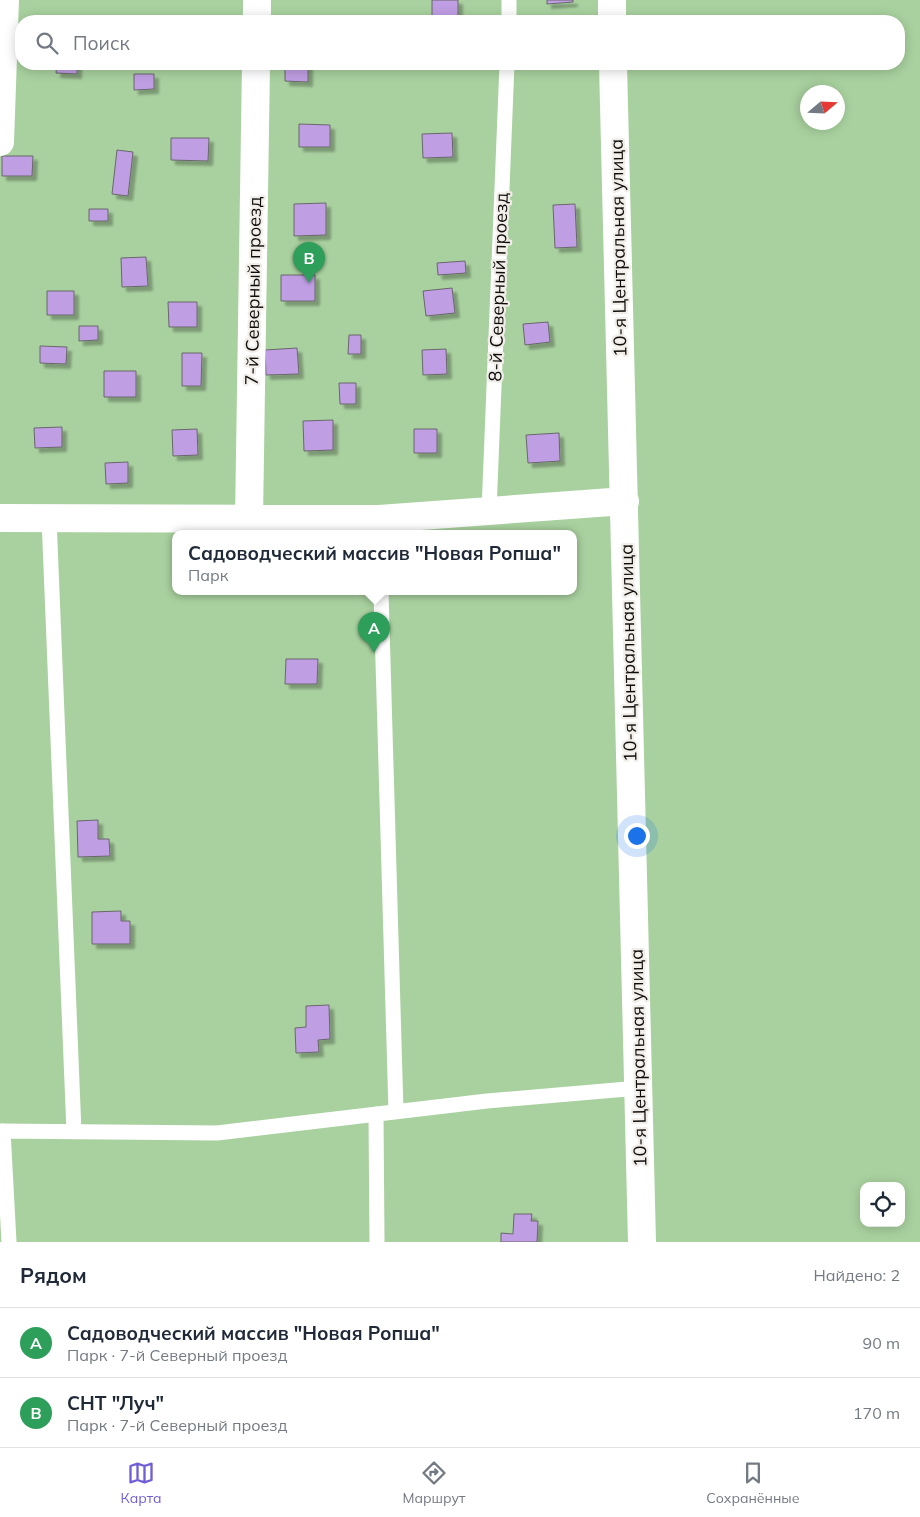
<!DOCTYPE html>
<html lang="ru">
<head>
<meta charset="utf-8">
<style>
	:root { --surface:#fff; --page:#f2f2f3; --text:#1f2937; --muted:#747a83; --line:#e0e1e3; --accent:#705ed8 }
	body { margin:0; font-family:Mulish,sans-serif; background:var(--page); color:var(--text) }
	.controls { position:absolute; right:15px; bottom:15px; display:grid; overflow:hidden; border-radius:10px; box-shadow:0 2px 12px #0003 }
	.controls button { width:45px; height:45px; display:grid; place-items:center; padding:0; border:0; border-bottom:1px solid var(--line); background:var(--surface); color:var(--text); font:25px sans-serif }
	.compass { position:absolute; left:800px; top:85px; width:45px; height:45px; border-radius:50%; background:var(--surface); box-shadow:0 2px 12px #0003; rotate:71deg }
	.you { position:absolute; left:636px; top:835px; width:18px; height:18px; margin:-12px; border:4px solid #fff; border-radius:50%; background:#1a73e8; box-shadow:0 0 0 8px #1a73e833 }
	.badge { display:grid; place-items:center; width:32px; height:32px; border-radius:50%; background:var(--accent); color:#fff; font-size:16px; font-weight:700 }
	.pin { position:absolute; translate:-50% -41px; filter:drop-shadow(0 1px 2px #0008) }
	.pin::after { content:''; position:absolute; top:26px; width:18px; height:15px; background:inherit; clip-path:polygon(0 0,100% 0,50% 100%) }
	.popup { position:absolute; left:172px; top:530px; width:405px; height:65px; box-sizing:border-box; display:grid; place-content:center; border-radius:10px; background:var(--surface); filter:drop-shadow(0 1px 4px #0005); font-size:16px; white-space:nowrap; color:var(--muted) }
	.popup b { font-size:19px; color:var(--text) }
	.popup::after { content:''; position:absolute; left:50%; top:100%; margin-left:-10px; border:10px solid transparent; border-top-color:var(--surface) }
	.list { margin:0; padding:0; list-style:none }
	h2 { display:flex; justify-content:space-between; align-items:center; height:65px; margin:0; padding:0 20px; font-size:21px }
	h2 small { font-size:16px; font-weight:400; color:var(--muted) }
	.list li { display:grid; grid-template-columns:32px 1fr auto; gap:15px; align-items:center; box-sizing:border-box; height:70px; padding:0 20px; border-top:1px solid var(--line) }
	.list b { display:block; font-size:19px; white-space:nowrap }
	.list p { margin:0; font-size:16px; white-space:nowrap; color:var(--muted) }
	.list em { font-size:16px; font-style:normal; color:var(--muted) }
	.icon { flex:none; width:28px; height:28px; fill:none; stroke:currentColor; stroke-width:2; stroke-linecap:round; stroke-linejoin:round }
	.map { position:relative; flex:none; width:920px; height:1242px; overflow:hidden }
	.search { position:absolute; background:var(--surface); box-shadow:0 2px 12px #0003; left:15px; right:15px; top:15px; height:55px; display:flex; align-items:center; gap:12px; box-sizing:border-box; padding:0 18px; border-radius:20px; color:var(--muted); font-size:19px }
	.sheet { height:205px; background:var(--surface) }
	nav { display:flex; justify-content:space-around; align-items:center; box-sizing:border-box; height:70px; border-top:1px solid var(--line); background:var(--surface); font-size:14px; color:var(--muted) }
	nav a { display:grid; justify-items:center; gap:2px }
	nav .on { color:var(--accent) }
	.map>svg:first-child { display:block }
</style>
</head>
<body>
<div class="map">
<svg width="920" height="1242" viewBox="0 0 920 1242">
	<defs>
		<filter id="shadow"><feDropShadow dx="4.5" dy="4.5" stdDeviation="1" flood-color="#0004"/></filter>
	</defs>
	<rect width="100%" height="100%" fill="#e4e0dc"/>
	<path fill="#a9d19f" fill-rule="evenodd" d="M0,0h920v1242h-920zM21,21h878v43h-878zM808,92h30v30h-30zM175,534h398v58h-398zM864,1186h37v37h-37z"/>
	<path fill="#bf9ee3" stroke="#69676b" filter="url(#shadow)" d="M432,0h26v19l-26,-1z
		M547,0h26v2l-26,2z
		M57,64h20v10l-21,-1z
		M285,64h23v18l-23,-1z
		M134,74h20v15l-20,1z
		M299,124l31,1v22h-31z
		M452,133l1,24 -30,1 -1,-24z
		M171,138h38l-1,23 -37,-1z
		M117,150l16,2 -5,44 -16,-2z
		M2,156h31l-1,20h-30z
		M326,203v32l-32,1v-32z
		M575,204l2,43 -22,1 -2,-43z
		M89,209h19v12h-19z
		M146,257l2,29 -26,1 -1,-29z
		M465,261l1,12 -28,2 -1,-12z
		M281,275h34v26h-34z
		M452,288l3,25 -29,3 -3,-25z
		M47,291h27v24h-27z
		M168,302h29v25h-28z
		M548,322l2,20 -25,3 -2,-21z
		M79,326h19v14l-19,1z
		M349,335h12v19h-13z
		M40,346l27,1 -1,17 -26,-1z
		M297,348l2,26 -33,1 -1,-25z
		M446,349l1,25 -24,1 -1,-25z
		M182,353h20l-1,33h-19z
		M104,371h32v26h-32z
		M339,383h17v21h-16z
		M333,420v30l-29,1 -1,-30z
		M62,427v20l-27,1 -1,-20z
		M197,429l1,26 -25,1 -1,-26z
		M414,429h23v24h-23z
		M559,433l1,28 -32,2 -2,-28z
		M128,462v21l-22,1 -1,-21z
		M286,659h32l-1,25h-32z
		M98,820v19h11l1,17 -32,1 -1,-36z
		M121,911v10h9v23h-38v-32z
		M329,1005l1,34 -12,1 1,12 -23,1 -1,-25 11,-1v-21z
		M514,1214h18l-1,7h7l-1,21h-36v-9l12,1z"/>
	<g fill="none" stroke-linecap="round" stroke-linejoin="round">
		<path stroke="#fff" stroke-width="15" d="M509,21v-21
			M489,511l18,-447
			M49,518l25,614
			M381,592l15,520
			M376,1114l1,128
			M0,1131l217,2 270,-32 152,-13
			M3,1131l6,111"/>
		<path stroke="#fff" stroke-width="28" d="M612,0v21
			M257,21v-21
			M613,64l29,1178
			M0,142l5,-142
			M0,518l379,1 246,-18
			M249,519l7,-455"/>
	</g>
	<g text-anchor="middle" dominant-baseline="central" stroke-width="4.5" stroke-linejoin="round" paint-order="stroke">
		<g font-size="18" fill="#0d0c0b" stroke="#f1ede9">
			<text transform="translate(618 248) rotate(-91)">10-я Центральная улица</text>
			<text transform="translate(498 287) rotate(-88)">8-й Северный проезд</text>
			<text transform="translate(253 291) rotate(-89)">7-й Северный проезд</text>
			<text transform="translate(628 653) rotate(-91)">10-я Центральная улица</text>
			<text transform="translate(638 1058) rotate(-91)">10-я Центральная улица</text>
		</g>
	</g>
</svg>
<div class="controls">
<button><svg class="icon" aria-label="locate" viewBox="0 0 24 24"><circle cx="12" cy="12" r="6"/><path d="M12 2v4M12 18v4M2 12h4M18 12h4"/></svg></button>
</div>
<svg class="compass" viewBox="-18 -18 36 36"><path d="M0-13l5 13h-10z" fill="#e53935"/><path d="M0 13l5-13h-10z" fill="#747a83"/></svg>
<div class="you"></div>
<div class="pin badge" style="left:374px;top:653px;background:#2e9e5b">A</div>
<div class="popup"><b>Садоводческий массив &quot;Новая Ропша&quot;</b>Парк</div>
<div class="pin badge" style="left:309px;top:283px;background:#2e9e5b">B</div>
<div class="search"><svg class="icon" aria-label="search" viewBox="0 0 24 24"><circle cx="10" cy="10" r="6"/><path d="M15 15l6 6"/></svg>Поиск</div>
</div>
<section class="sheet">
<h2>Рядом<small>Найдено: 2</small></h2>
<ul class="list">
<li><span class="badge" style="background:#2e9e5b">A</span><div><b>Садоводческий массив &quot;Новая Ропша&quot;</b><p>Парк · 7-й Северный проезд</p></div><em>90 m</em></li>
<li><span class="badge" style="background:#2e9e5b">B</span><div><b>СНТ &quot;Луч&quot;</b><p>Парк · 7-й Северный проезд</p></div><em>170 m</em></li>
</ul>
</section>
<nav>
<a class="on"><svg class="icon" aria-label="map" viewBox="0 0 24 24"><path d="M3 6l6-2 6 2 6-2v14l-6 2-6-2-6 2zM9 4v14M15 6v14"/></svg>Карта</a>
<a><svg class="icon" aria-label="directions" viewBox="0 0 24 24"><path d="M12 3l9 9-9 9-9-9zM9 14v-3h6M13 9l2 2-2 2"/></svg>Маршрут</a>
<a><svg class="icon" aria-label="saved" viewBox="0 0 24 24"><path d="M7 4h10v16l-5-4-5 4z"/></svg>Сохранённые</a>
</nav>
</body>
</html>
